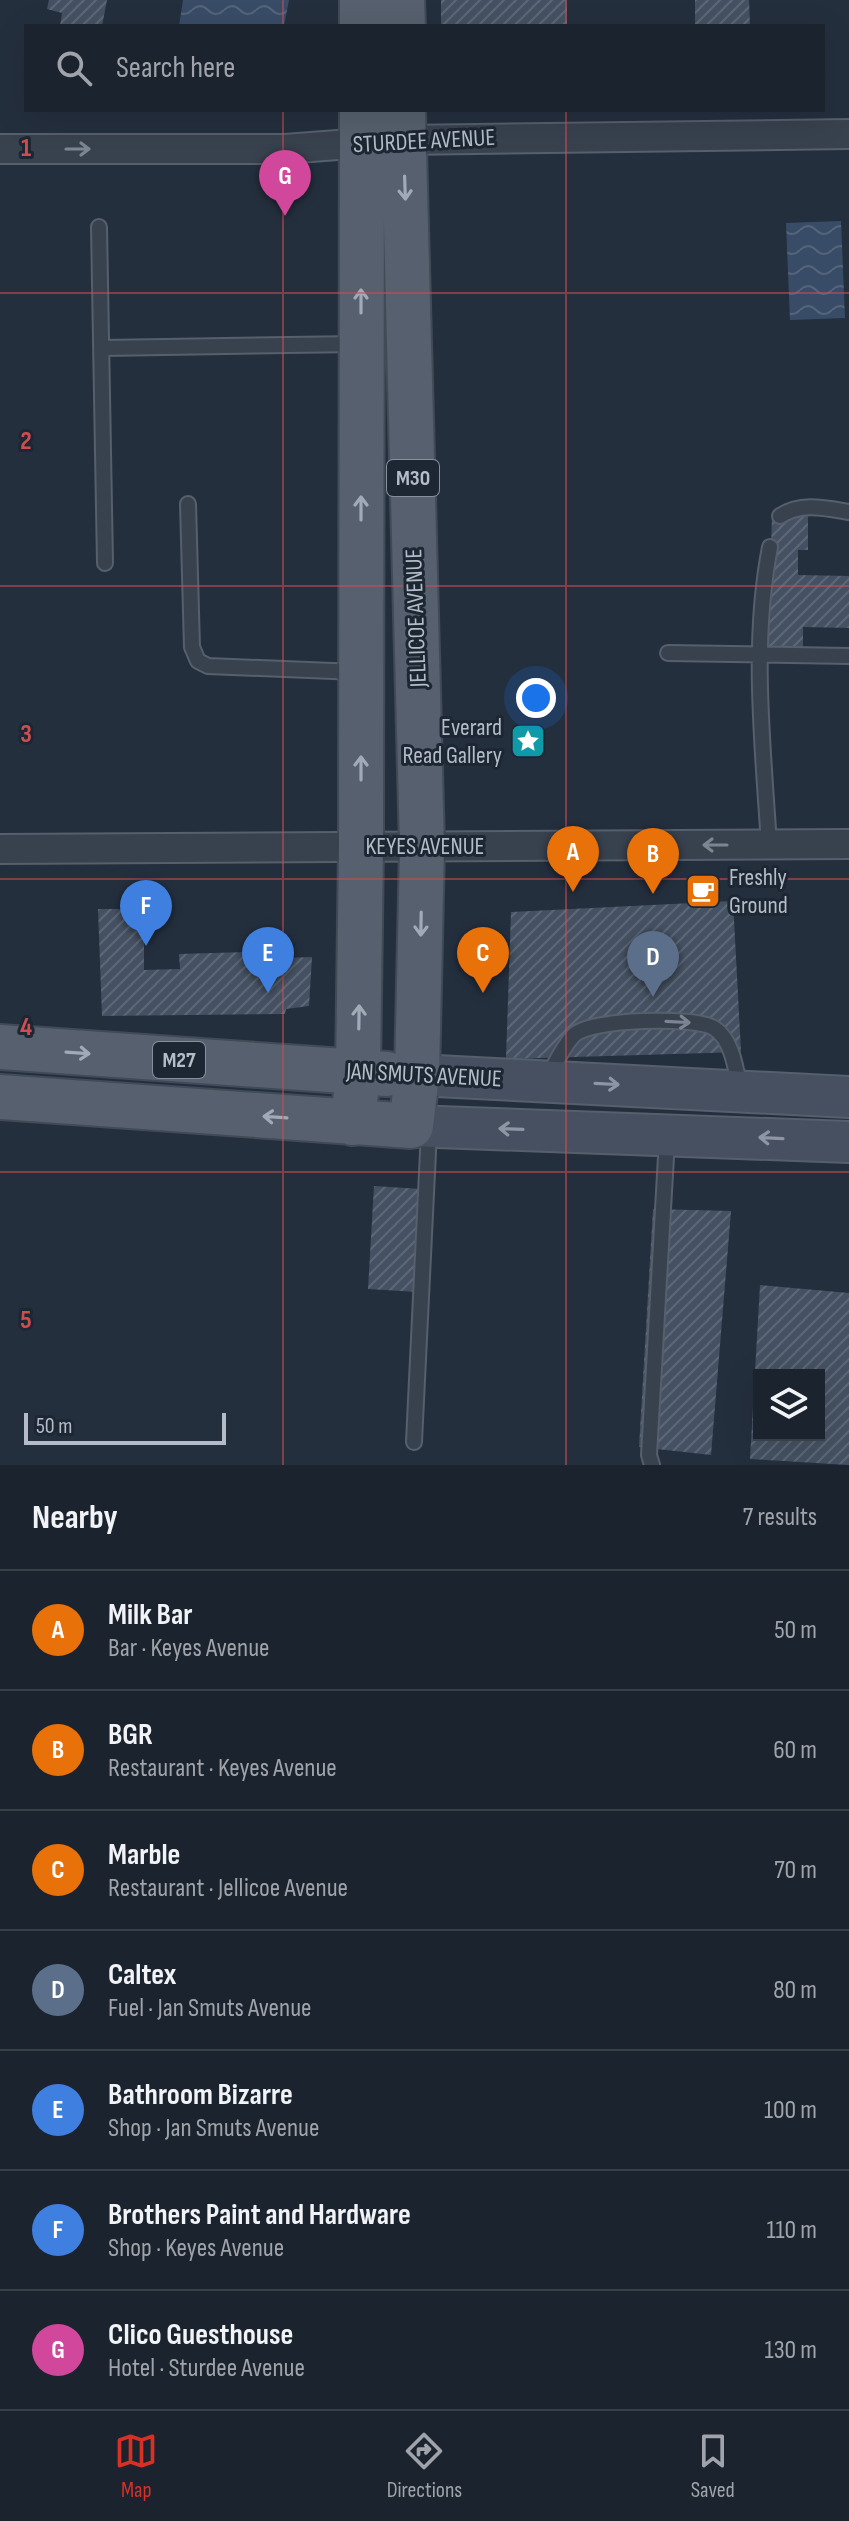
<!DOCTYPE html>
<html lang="en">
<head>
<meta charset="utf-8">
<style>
	:root { --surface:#1b232e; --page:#282f3a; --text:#f1f3f6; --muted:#a0a4aa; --line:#39404a; --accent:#d93025 }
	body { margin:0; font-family:"Sofia Sans Condensed",sans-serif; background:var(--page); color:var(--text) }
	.controls { position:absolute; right:24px; bottom:24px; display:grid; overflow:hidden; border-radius:0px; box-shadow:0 8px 32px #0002 }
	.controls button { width:72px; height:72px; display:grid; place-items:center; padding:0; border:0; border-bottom:2px solid var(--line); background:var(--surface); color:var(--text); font:40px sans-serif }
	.scale { position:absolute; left:24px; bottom:20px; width:202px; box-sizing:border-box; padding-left:8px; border:4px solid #b4bcc9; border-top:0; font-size:22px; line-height:28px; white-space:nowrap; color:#b4bcc9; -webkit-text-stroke:6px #1d2633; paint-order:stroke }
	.you { position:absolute; left:536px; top:698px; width:28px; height:28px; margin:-20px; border:6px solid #fff; border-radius:50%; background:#1a73e8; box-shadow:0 0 0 12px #1a73e833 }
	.badge { display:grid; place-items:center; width:52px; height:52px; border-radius:50%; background:var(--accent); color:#fff; font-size:26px; font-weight:700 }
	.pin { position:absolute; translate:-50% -66px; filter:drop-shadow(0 2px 4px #0008) }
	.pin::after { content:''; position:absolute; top:42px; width:28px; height:24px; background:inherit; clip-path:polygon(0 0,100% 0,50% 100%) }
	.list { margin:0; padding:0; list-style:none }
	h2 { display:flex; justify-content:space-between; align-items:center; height:104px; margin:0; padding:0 32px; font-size:34px }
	h2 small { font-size:26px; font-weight:400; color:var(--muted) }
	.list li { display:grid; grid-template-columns:52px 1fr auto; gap:24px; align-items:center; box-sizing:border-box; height:120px; padding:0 32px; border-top:2px solid var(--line) }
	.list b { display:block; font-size:30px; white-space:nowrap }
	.list p { margin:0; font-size:26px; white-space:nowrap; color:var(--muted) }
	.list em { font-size:26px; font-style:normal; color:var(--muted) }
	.icon { flex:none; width:44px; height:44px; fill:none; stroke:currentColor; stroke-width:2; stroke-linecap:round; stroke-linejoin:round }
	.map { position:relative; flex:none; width:849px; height:1465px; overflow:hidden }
	.search { position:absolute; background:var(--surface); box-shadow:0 8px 32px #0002; left:24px; right:24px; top:24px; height:88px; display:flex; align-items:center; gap:20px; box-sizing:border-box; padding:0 28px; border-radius:0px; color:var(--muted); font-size:30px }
	.sheet { height:944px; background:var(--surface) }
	nav { display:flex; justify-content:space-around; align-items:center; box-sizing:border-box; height:112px; border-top:2px solid var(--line); background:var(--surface); font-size:22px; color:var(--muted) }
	nav a { display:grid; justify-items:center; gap:4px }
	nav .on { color:var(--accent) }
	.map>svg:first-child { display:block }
</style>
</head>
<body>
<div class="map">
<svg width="849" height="1465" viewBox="0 0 849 1465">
	<defs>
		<pattern id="water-waves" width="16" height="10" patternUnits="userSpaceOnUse" patternTransform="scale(2)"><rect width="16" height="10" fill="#394c67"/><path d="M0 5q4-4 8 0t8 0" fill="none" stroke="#53647b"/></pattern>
		<pattern id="building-hatch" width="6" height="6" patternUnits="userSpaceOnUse" patternTransform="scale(2)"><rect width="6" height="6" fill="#455162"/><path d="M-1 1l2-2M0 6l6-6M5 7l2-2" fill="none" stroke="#5d6877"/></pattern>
	</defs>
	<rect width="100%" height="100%" fill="#242f3e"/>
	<path fill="url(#water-waves)" d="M183,0h106l-5,26h-105z
		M841,221l4,97 -55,2 -4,-97z"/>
	<path fill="url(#building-hatch)" fill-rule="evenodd" d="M49,0h58l-5,26h-42l2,-13 -15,-4z
		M441,0h126v26h-126z
		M695,0h54l1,26h-55z
		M772,515l36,1v34h-10v25l51,1v52l-46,-1v23l-35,-1z
		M733,901l8,151 -235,7 5,-147z
		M98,909h46v61l36,-1 -1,-15 106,-3 -1,7 28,-1 -3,49 -23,3 -1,5 -183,2z
		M374,1186l47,3 -4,103 -49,-3z
		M653,1209l78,2 -20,244 -72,-8z
		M760,1285l89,8v172l-99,-6zM759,1375h60v60h-60z"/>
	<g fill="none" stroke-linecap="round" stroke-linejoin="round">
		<g stroke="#565f6c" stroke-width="18">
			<path id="lane" d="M99,227l6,336
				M103,348l254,-4
				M188,504l4,143 6,14 10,5 149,6
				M780,516c21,-14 45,-8 69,-4
				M668,653l181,3
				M769,845c-6,-99 -18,-200 1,-298
				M547,1078c8,-13 16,-32 27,-43 17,-16 120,-19 140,-7 19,12 22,43 26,62
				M414,1442l15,-311
				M652,1465l-3,-10 18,-316"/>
		</g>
		<g stroke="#565f6c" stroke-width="32">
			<path id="street" d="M0,149h285l118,-9 446,-6
				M0,849l849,-5"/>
		</g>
		<g stroke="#565f6c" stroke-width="44">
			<path id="secondary" d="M417,1075l432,22
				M411,1126l438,16"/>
		</g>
		<g stroke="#414a57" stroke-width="48">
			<path id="primary" d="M402,0l1,26
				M362,26v-26
				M0,1047l387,27
				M0,1097l411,29 6,-51 5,-228 -19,-737
				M353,1123l5,-50 3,-227 1,-736"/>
		</g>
		<use href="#lane" stroke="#38414e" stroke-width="14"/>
		<use href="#street" stroke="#38414e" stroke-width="28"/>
		<use href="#secondary" stroke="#465061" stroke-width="40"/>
		<use href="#primary" stroke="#56606e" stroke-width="44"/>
	</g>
	<defs><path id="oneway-shaft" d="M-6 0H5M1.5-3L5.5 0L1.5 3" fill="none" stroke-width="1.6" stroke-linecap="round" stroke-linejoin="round" transform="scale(2)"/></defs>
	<g stroke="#7c8592">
		<use href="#oneway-shaft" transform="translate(78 149)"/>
		<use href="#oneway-shaft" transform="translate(715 845) rotate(180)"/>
		<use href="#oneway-shaft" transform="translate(678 1022) rotate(3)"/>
	</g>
	<g stroke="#a1aab7">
		<use href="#oneway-shaft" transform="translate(405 188) rotate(88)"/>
		<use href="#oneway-shaft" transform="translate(361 301) rotate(-90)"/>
		<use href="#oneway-shaft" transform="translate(361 508) rotate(-90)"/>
		<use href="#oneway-shaft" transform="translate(361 768) rotate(-90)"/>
		<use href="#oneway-shaft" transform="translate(421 924) rotate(91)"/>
		<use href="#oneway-shaft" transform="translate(359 1017) rotate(-89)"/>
		<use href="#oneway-shaft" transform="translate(78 1053) rotate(4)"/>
		<use href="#oneway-shaft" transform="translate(275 1117) rotate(-176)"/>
	</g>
	<g stroke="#8e96a5">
		<use href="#oneway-shaft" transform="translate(607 1084) rotate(3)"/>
		<use href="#oneway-shaft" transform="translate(511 1129) rotate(-178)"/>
		<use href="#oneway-shaft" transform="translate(771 1138) rotate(-177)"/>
	</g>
	<path fill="none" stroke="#ce4d50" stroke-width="2" stroke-opacity="0.55" d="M283,0v26M566,0v26M283,110v1355M566,110v1355M0,293h849M0,586h849M0,879h849M0,1172h849"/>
	<defs>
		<g id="sight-square" transform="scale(1.8)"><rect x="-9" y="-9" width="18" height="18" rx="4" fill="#0f9aa8" stroke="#1d2633"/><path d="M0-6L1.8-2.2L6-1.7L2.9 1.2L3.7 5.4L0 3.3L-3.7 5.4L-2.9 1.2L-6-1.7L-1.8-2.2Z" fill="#fff"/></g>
		<g id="cafe-square" transform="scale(1.8)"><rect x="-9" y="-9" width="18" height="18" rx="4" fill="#e8710a" stroke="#1d2633"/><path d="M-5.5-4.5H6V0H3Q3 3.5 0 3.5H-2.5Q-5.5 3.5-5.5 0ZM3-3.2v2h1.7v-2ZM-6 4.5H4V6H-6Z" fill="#fff"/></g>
	</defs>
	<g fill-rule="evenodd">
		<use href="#sight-square" x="528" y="741"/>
		<use href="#cafe-square" x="703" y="891"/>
	</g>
	<g text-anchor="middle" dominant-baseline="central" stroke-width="6" stroke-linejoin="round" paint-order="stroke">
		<g fill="#1d2633" stroke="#878f9c" stroke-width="2">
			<rect x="387" y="460" width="52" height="36" rx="6"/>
			<rect x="153" y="1042" width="52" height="36" rx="6"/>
		</g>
		<g font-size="22" font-weight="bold" fill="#b4bcc9">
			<text x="413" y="478">M30</text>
			<text x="179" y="1060">M27</text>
		</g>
		<g font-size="24" fill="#b4bcc9" stroke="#1d2633">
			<text transform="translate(424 141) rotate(-3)">STURDEE AVENUE</text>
			<text transform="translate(416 618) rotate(-92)">JELLICOE AVENUE</text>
			<text x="425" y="846">KEYES AVENUE</text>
			<text transform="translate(424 1075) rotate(3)">JAN SMUTS AVENUE</text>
		</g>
		<g font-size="24" fill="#b4bcc9" stroke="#1d2633" text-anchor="end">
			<text x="502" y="727">Everard<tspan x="502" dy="28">Read Gallery</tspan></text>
			<text x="729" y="877" text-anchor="start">Freshly<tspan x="729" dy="28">Ground</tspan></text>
		</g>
	</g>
	<g font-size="26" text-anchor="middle" font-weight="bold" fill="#ce4d50" stroke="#1d2633" stroke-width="6" stroke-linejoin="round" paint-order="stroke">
		<text x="26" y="156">1</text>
		<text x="26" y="449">2</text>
		<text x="26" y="742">3</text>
		<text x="26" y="1035">4</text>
		<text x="26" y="1328">5</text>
	</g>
</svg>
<div class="controls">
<button><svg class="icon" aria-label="layers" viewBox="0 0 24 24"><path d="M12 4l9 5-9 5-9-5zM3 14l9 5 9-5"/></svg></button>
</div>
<div class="scale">50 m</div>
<div class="you"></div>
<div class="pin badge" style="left:573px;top:892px;background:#e8710a">A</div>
<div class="pin badge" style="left:653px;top:894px;background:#e8710a">B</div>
<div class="pin badge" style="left:483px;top:993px;background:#e8710a">C</div>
<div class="pin badge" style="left:653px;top:997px;background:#5c6f8a">D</div>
<div class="pin badge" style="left:268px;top:993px;background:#3f7fe0">E</div>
<div class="pin badge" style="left:146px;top:946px;background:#3f7fe0">F</div>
<div class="pin badge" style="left:285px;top:216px;background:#d1479c">G</div>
<div class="search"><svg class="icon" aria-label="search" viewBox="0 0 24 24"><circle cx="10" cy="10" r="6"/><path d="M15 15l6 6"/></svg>Search here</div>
</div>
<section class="sheet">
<h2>Nearby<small>7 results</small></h2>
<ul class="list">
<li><span class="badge" style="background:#e8710a">A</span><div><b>Milk Bar</b><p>Bar · Keyes Avenue</p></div><em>50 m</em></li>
<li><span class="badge" style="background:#e8710a">B</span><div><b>BGR</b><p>Restaurant · Keyes Avenue</p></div><em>60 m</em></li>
<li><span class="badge" style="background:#e8710a">C</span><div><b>Marble</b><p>Restaurant · Jellicoe Avenue</p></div><em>70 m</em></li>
<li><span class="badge" style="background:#5c6f8a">D</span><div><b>Caltex</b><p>Fuel · Jan Smuts Avenue</p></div><em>80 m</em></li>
<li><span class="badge" style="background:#3f7fe0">E</span><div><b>Bathroom Bizarre</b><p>Shop · Jan Smuts Avenue</p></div><em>100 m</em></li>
<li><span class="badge" style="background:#3f7fe0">F</span><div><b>Brothers Paint and Hardware</b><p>Shop · Keyes Avenue</p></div><em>110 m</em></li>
<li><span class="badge" style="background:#d1479c">G</span><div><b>Clico Guesthouse</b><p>Hotel · Sturdee Avenue</p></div><em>130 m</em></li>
</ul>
</section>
<nav>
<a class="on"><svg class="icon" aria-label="map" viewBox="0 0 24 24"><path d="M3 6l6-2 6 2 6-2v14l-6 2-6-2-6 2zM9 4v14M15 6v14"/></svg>Map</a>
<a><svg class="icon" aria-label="directions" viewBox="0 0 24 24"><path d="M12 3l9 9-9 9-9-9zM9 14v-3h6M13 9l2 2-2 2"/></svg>Directions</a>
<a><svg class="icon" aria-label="saved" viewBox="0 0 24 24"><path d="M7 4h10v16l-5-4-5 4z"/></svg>Saved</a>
</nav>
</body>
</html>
